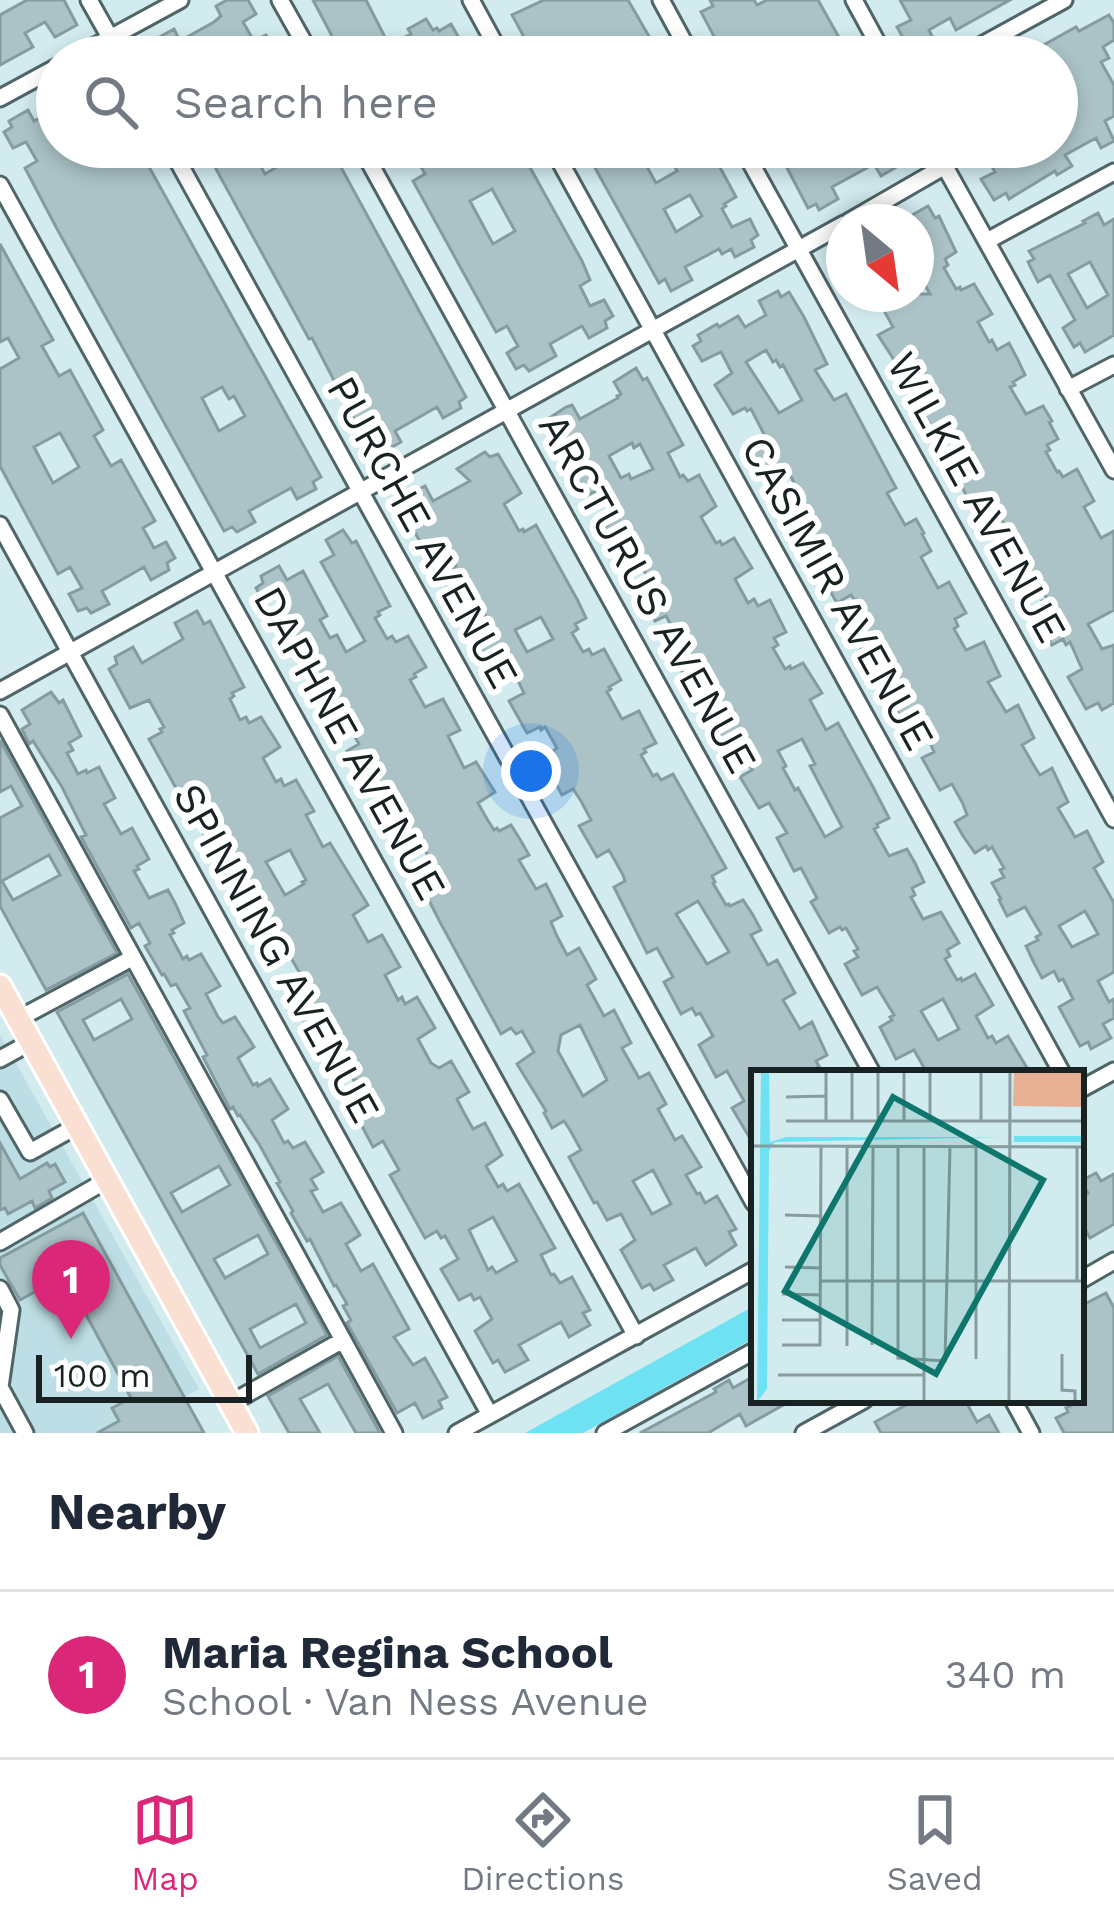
<!DOCTYPE html>
<html lang="en">
<head>
<meta charset="utf-8">
<style>
	:root { --surface:#fff; --page:#f2f2f3; --text:#1f2937; --muted:#747a83; --line:#e0e1e3; --accent:#db2777 }
	body { margin:0; font-family:"Work Sans",sans-serif; background:var(--page); color:var(--text) }
	.compass { position:absolute; left:826px; top:204px; width:108px; height:108px; border-radius:50%; background:var(--surface); box-shadow:0 6px 18px #0003; rotate:151deg }
	.scale { position:absolute; left:36px; bottom:30px; width:216px; box-sizing:border-box; padding-left:12px; border:6px solid #192223; border-top:0; font-size:33px; line-height:42px; white-space:nowrap; color:#192223; -webkit-text-stroke:9px #fff; paint-order:stroke }
	.you { position:absolute; left:531px; top:771px; width:42px; height:42px; margin:-30px; border:9px solid #fff; border-radius:50%; background:#1a73e8; box-shadow:0 0 0 18px #1a73e833 }
	.badge { display:grid; place-items:center; width:78px; height:78px; border-radius:50%; background:var(--accent); color:#fff; font-size:39px; font-weight:700 }
	.pin { position:absolute; translate:-50% -99px; filter:drop-shadow(0 3px 6px #0008) }
	.pin::after { content:''; position:absolute; top:63px; width:42px; height:36px; background:inherit; clip-path:polygon(0 0,100% 0,50% 100%) }
	.list { margin:0; padding:0; list-style:none }
	h2 { display:flex; justify-content:space-between; align-items:center; height:156px; margin:0; padding:0 48px; font-size:51px }
	h2 small { font-size:39px; font-weight:400; color:var(--muted) }
	.list li { display:grid; grid-template-columns:78px 1fr auto; gap:36px; align-items:center; box-sizing:border-box; height:168px; padding:0 48px; border-top:3px solid var(--line) }
	.list b { display:block; font-size:45px; white-space:nowrap }
	.list p { margin:0; font-size:39px; white-space:nowrap; color:var(--muted) }
	.list em { font-size:39px; font-style:normal; color:var(--muted) }
	.icon { flex:none; width:66px; height:66px; fill:none; stroke:currentColor; stroke-width:2; stroke-linecap:round; stroke-linejoin:round }
	.map { position:relative; flex:none; width:1114px; height:1433px; overflow:hidden }
	.search { position:absolute; background:var(--surface); box-shadow:0 6px 18px #0003; left:36px; right:36px; top:36px; height:132px; display:flex; align-items:center; gap:30px; box-sizing:border-box; padding:0 42px; border-radius:66px; color:var(--muted); font-size:45px }
	.sheet { height:324px; background:var(--surface) }
	nav { display:flex; justify-content:space-around; align-items:center; box-sizing:border-box; height:168px; border-top:3px solid var(--line); background:var(--surface); font-size:33px; color:var(--muted) }
	nav a { display:grid; justify-items:center; gap:6px }
	nav .on { color:var(--accent) }
	.map>svg:first-child { display:block }
</style>
</head>
<body>
<div class="map">
<svg width="1114" height="1433" viewBox="0 0 1114 1433">
	<rect width="100%" height="100%" fill="#d2ebef"/>
	<path fill="#bddee4" d="M0,1035l199,354 -59,33 -36,11h-104z"/>
	<path fill="#6ee2f3" d="M754,1306v32l-171,95h-58z"/>
	<path fill="#abc3c7" stroke="#849b9f" stroke-width="3" fill-rule="evenodd" d="M27,0h37l13,25 -22,12 -10,-15 -20,11 8,14 -33,18v-50z
		M227,0h21l8,14 -13,8 11,19 12,-6 8,15 -14,7h-122l20,-11 -2,-7 18,-10 6,12 34,-19 7,-6 -5,-10z
		M313,0h53l23,45 22,-11 -3,-5 18,-10 7,11 4,-2 2,3 12,-7 19,33h-127z
		M544,0h84l33,57h-60l-5,-9 -16,9h-45l-23,-42z
		M710,0h44l3,5 10,-5h51l32,57h-125l-24,-45 12,-6z
		M900,0h110l-54,30 -6,-12 -21,12 6,12 -17,9 -4,-8 -7,2 -10,-18 14,-7z
		M1109,15l5,8v17l-11,7 6,11 -8,4 13,23v31l-9,5 9,20 -13,7 -5,-10 -31,17 7,11 -15,9 -2,-4 -46,28 -3,-6 -12,7 -13,-21 14,-7 -14,-25h76v-35l17,-10 -2,-4 3,-2 -10,-18 -8,4v-25h-35l54,-30 3,4z
		M57,109v38h15l8,13 24,-13h34l183,330 -8,5 3,7 -19,10 -6,-11 -42,23 6,11 -18,10 -5,-5 -8,4 -168,-304 -31,-59 12,-7 -11,-19 -13,6 -9,-16 8,-5 -3,-6 19,-11 6,11zM222,387l7,12 5,-3 11,20 -26,15 -17,-33z
		M204,147h46l15,27 27,-16 -6,-11h44l136,250 -7,5 2,6 -18,10 -6,-11 -42,24 6,11 -18,10 -5,-6 -8,4 -58,-112 -3,1z
		M415,147h89l6,12 12,-6 60,108 8,19 -10,6 10,20 14,-6 9,16 -8,5 2,7 -18,10 -7,-12 -32,18 6,12 -27,15 -5,-6 -8,4 -9,-16 11,-7 -11,-20 -11,6 -83,-151 12,-7 -4,-7 4,-2zM492,189l23,42 -22,13 -23,-43z
		M607,147h29l20,36 21,-12 -13,-24h45l27,50 -12,7 2,2 -4,3 10,18 18,-8 8,16 -7,5 3,7 -19,10 -4,-8 -9,5 -3,-5 -34,18 7,13 -21,11 -6,-12 -6,4 -70,-126zM690,195l12,21 -26,16 -12,-23z
		M776,147h124l5,8 -8,4 3,6 -19,11 -7,-12 -42,23 6,12 -19,11 -3,-6 -8,4z
		M928,206l7,12 4,-2 17,36 -11,7 3,6 -4,3 12,21 4,-2 1,3 13,-6 18,30 -14,8 11,20 3,-2 5,10 12,-7 8,15 8,17 -12,7 2,3 -5,2 16,27 17,-8 9,15 -3,1 9,17 -11,6 3,5 -4,2 11,20 2,-1 4,6 14,-8 17,32 -10,6 17,31 13,-7v79l-26,14 14,25 12,-4v58l-12,7 -4,-7 -12,6 -18,-32 14,-8 -12,-27 -4,3 -3,-6 -11,6 -18,-30 12,-7 -4,-7 5,-2 -12,-23 -18,9 -18,-31 12,-7 -5,-10 4,-2 -11,-20 -18,8 -34,-64 12,-6 -18,-32 -10,5 -18,-29 12,-7 -15,-31 -12,7 -20,-31 15,-8 -18,-33h55l-14,-25v-7l14,-9 -14,-24v-7h-16z
		M1098,213l6,12 10,-6v116l-29,17 -5,-9 -6,4 -11,-19 12,-8 -25,-45 -12,7 -10,-20 6,-3 -5,-8 56,-28 -2,-2zM1090,262l18,33 -21,13 -19,-34z
		M0,244l53,96 -11,6 17,30 11,-6 33,60 -9,6 17,30 10,-6 34,61 -12,7 11,20 12,-6 9,16 -8,5 2,7 -18,10 -7,-13 -42,24 7,13 -18,9 -4,-5 -9,3 -9,-17 13,-6 -12,-21 -12,7 -58,-108v-97l19,-11 -11,-20 -8,4zM60,433l19,34 -26,16 -19,-36z
		M778,291l3,6 8,-5 15,25 23,47 -12,6 19,30 12,-6 50,94 -9,5 18,32 11,-6 8,14 -2,1 9,17 -10,6 17,31 11,-6 17,31 -11,6 3,7 -4,3 12,21 18,-8 16,34 -12,6 18,30 12,-7 16,33 -12,7 14,24 4,6 12,-7 16,34 -10,6 17,29 12,-6 16,31 -9,6 20,35v69l-16,9 11,21 5,-3v19l-11,6 8,14 -20,11 -3,-7 -8,4 -21,-39 14,-8 -10,-20 -4,2 -5,-10 -12,7 -8,-15 -8,-17 12,-6 -2,-3 5,-3 -16,-27 -18,9 -8,-16 2,-1 -9,-16 12,-6 -4,-7 4,-2 -12,-21 -4,3 -2,-4 -11,7 -12,-17 -8,-14 12,-7 -4,-11 -11,-20 -12,6 -18,-32 12,-6 -3,-7 -14,-24 -11,6 -52,-92 12,-7 -1,-3 4,-2 -13,-23 -1,1 -4,-6 -14,8 -18,-31 12,-7 -11,-21 -7,-9 -12,7 -8,-15 2,-1 -9,-18 11,-5 -3,-6 6,-3 -10,-19 -7,3 -4,-7 -11,7 -20,-31 17,-11 -14,-27 -4,2 -2,-3 -12,6 -18,-29 17,-12 -11,-21 -19,9 -9,-15 8,-5 -3,-6 19,-11 2,3 19,-11 7,11 21,-12 -7,-14zM766,350l7,12 3,-2 4,7 3,-2 19,35 -23,13 -33,-51zM1085,911l13,23 -26,13 -13,-21z
		M636,368l7,12 4,-2 36,67 -15,8 12,24 3,-2 5,6 11,-6 17,31 -15,11 15,26 4,-2 2,4 12,-7 18,30 -17,11 13,24 6,-4 4,7 12,-6 16,32 -12,6 4,7 -5,3 12,21 5,-3 1,3 12,-6 19,30 -12,7 16,30 12,-7 35,64 16,31 -12,6 1,3 -4,2 15,27 18,-7 8,14 9,19 -12,6 3,7 -4,2 12,22 18,-7 18,31 -12,7 3,6 -5,3 12,21 4,-2 1,3 13,-7 18,31 -17,11 12,22 4,-2 4,7 12,-7 19,32 -10,5h-90l-13,-23 -18,9 -16,-32 12,-7 -2,-3 4,-2 -17,-28 -15,8 -17,-31 13,-7 -4,-6 4,-2 -12,-21 -4,2 -2,-3 -11,6 -18,-31 6,-4 -16,-30 -7,3 -17,-33 10,-5 -18,-30 -10,5 -19,-31 12,-7 -16,-28 -13,6 -8,-15 3,-2 -9,-16 11,-6 -12,-22 -6,-9 -13,7 -16,-32 10,-6 -17,-31 -11,5 -8,-14 -8,-17 12,-7 -12,-21 -6,-9 -12,7 -18,-32 16,-11 -15,-27 -5,2 -1,-2 -12,6 -36,-65 4,-2 -6,-10 18,-12 6,-2 8,14 38,-21 -1,-2 4,-2 -7,-12zM632,443l2,5 6,-4 13,25 -22,10 -2,-5 -8,4 -12,-22zM802,739l13,25 -5,2 32,61 -17,10 -27,-49 -3,2 -12,-22 3,-2 -8,-15zM943,999l16,30 -21,11 -17,-29z
		M485,452l5,5 8,-3 23,39 -17,11 15,27 4,-2 1,3 12,-7 42,76 8,17 -11,6 3,5 -6,4 11,19 6,-3 3,6 12,-6 17,31 -12,7 2,2 -4,3 15,27 17,-8 17,32 -12,6 2,3 -5,3 12,21 4,-2 4,6 12,-6 53,94 -14,8 3,6 -2,1 13,22 3,-1 1,2 13,-6 10,15 8,15 -10,5 17,30 9,-5 18,33 -12,7 17,29 12,-7 15,33 -11,6 3,5 -6,4 2,3h-61v72l-22,-37 12,-7 -17,-30 -11,6 -17,-32 14,-9 -13,-23 -4,2 -4,-7 -11,6 -17,-32 9,-5 -16,-29 -10,5 -33,-66 11,-6 -2,-6 -14,-25 -12,7 -18,-31 12,-6 -10,-19 -8,-12 -11,6 -17,-31 11,-7 -3,-6 4,-3 -12,-21 -4,3 -1,-3 -13,6 -18,-32 15,-8 -14,-29 -4,2 -2,-3 -12,6 -17,-30 12,-7 -4,-7 6,-3 -12,-21 -19,8 -16,-32 11,-6 -1,-3 4,-2 -15,-27 -18,8 -22,-40 8,-5 -2,-7 18,-9 8,15 37,-20 -13,-12zM541,617l12,22 -26,13 -12,-22zM698,901l31,51 -22,12 -31,-50z
		M343,530l9,13 4,-2 34,65 -12,6 2,3 -5,3 12,21 5,-3 4,6 12,-6 18,31 -12,7 2,3 -6,3 15,27 18,-8 17,31 -12,6 16,32 12,-6 19,30 -17,11 9,16 7,11 3,-2 2,3 12,-6 10,16 8,14 -10,5 17,29 10,-5 16,32 -11,6 6,14 10,19 12,-7 17,31 -9,6 17,31 10,-6 17,33 -9,5 17,30 10,-5 17,31 -8,5 17,31 7,-4 19,31 -15,8 11,19 3,-1 5,10 12,-7 19,33 -7,3 7,13 -30,20 -10,-17 -32,17 9,15 -19,10 -4,-6 -8,4 -21,-38 14,-10 -14,-26 -14,6 -10,-18 -3,1 -25,-46 12,-7 -11,-20 -6,-9 -12,7 -8,-15 2,-2 -29,-47 17,-12 -12,-21 -6,3 -5,-6 -10,6 -60,-110 -25,-49 11,-6 -3,-5 6,-4 -10,-20 -8,4 -2,-3 -11,6 -19,-32 11,-6 -3,-10 -13,-23 -11,7 -17,-32 12,-7 -18,-30 -12,7 -18,-32 11,-6 -17,-32 -9,5 -18,-30 10,-6 -12,-22 -11,6 -9,-16 7,-5 -2,-7 18,-10 8,14 16,-9 24,45 -7,4 10,18 7,-3 9,17 19,-11 -44,-79 13,-7 -8,-15zM580,1025l27,55 -24,16 -25,-45 3,-16zM653,1170l18,34 -19,10 -19,-33z
		M197,611l7,13 6,-3 34,66 -12,6 2,3 -4,3 10,21 6,-3 3,6 12,-6 19,30 -17,11 13,24 5,-3 3,7 12,-6 18,31 -8,4 17,32 7,-4 38,62 -15,10 15,27 14,-7 18,32 -15,8 13,25 4,-3 3,7 12,-7 18,31 -17,11 13,24 8,5 12,-7 18,31 -12,7 5,10 11,20 12,-6 17,32 -16,11 12,21 5,-3 4,7 12,-7 36,64 -14,7 10,20 3,-1 6,9 12,-6 18,33 -7,3 7,12 -21,12 -8,-15 -42,23 9,15 -23,12 -7,-12 -5,3 -18,-32 17,-12 -12,-22 -6,3 -3,-6 -12,6 -18,-31 17,-10 -13,-23 -4,2 -4,-7 -12,7 -35,-63 9,-5 -16,-29 -10,6 -18,-34 15,-8 -13,-25 -3,1 -3,-6 -12,7 -20,-32 10,-5 -16,-30 -10,5 -18,-31 17,-12 -15,-26 -4,2 -2,-4 -11,7 -35,-61 16,-10 -13,-23 -5,3 -4,-7 -12,6 -8,-14 2,-2 -9,-17 11,-6 -3,-5 4,-2 -11,-20 -2,1 -4,-6 -14,8 -34,-62 13,-7 -2,-3 4,-2 -15,-27 -19,8 -21,-39 8,-5 -2,-7 18,-10 9,16 41,-24 -8,-16zM290,850l16,30 -4,2 2,2 -19,11 -19,-33zM493,1217l24,44 -21,12 -4,-6 -4,3 -19,-40z
		M51,692l8,11 4,-3 18,36 -12,7 4,7 -6,3 11,21 8,-4 1,3 12,-6 16,31 -11,6 17,30 11,-6 17,31 -12,7 2,3 -5,2 15,27 19,-8 8,15 8,18 -12,7 2,3 -4,2 13,24 4,-3 2,4 12,-6 19,32 -14,8 12,23 5,6 12,-6 19,30 -16,11 15,27 4,-2 1,3 12,-7 18,30 -16,11 12,23 4,-2 5,7 12,-6 18,30 -12,7 6,10 -6,2 12,21 18,-9 19,32 -14,9 15,27 12,-7 36,65 -15,8 19,28 12,-7 22,39 -8,4 3,7 -19,10 -8,-15 -18,10 -50,-90 4,-3 -8,-14 4,-2 -11,-19 -2,1 -24,-47 -3,2 -16,-28 2,-2 -16,-28 3,-1 -21,-38 -19,-29 -2,1 -5,-9 -3,2 -10,-19 -17,-33 4,-2 -23,-44 6,-3 -14,-24 -5,2 -7,-12 -2,1 -17,-29 5,-3 -11,-20 -8,5 -50,-91 5,-2 -24,-48 -29,-46 -4,3 -7,-15 8,-5 -8,-14z
		M0,740l117,213 -71,37 -46,-84v-88l22,-12 -11,-20 -11,6zM49,855l11,20 -47,25 -11,-19z
		M128,974l199,361 -69,39 -201,-362zM121,999l11,20 -38,21 -11,-20zM219,1166l11,19 -48,27 -11,-19zM258,1235l10,19 -43,24 -11,-19zM296,1304l10,19 -46,25 -10,-19z
		M0,1143l20,36 27,-16 3,4 5,-3 10,18 -16,9 3,7 -17,10 -3,-7 -24,13 -3,-6 -5,2z
		M1096,1173l5,8 13,-7v50l-24,14 -9,-16v-24l7,-5 -7,-12z
		M83,1213l121,220h-107l22,-12 -7,-13 19,-10 -48,-89 16,-9 -19,-33 -60,33 -11,-19 -9,-16v-7z
		M1106,1293l8,15v125h-50l-8,-15 12,-6 -2,-4 8,-4 -3,-4h10v-94z
		M338,1356l42,77h-24l-28,-49 -28,15 20,34h-31l-21,-37z
		M754,1376v24h38l-46,26 -6,-12 -32,19h-68l76,-41 -2,-3 15,-9 4,8z
		M915,1400h50l12,22 12,-7 10,18h-118l-6,-11z"/>
	<g fill="none" stroke-linecap="round" stroke-linejoin="round">
		<g stroke="#4f6568" stroke-width="21">
			<path id="minor" d="M89,0l32,57
				M280,0l32,57
				M471,0l31,57
				M661,0l31,57
				M854,0l31,57
				M75,57l105,-57
				M960,57l104,-57
				M0,98l57,-31
				M170,147l584,1056
				M361,147l511,926
				M552,147l510,926
				M742,147l372,672
				M934,147l180,323
				M0,185l636,1151
				M848,222l97,-56
				M987,241l127,-69
				M1068,389l46,-24
				M0,525l490,890
				M0,691l844,-467
				M0,715l394,718
				M18,1019l114,-61
				M0,1059l31,-17
				M1081,1089l33,-18
				M0,1100l30,52 47,-26
				M0,1242l107,-62
				M1081,1280l33,-19
				M0,1289l11,21 -11,77 25,46
				M1013,1400l18,33
				M231,1403l112,-63
				M457,1433l297,-163
				M605,1433l149,-82
				M804,1433l60,-33"/>
		</g>
		<g stroke="#fff" stroke-width="27">
			<path id="major" d="M0,986l247,447"/>
		</g>
		<use href="#minor" stroke="#fff" stroke-width="15"/>
		<use href="#major" stroke="#fae0d3" stroke-width="21"/>
	</g>
	<g text-anchor="middle" dominant-baseline="central" stroke-width="12" stroke-linejoin="round" paint-order="stroke">
		<g font-size="42" fill="#192223" stroke="#fff">
			<text transform="translate(977 497) rotate(61)">WILKIE AVENUE</text>
			<text transform="translate(423 532) rotate(61)">PURCHE AVENUE</text>
			<text transform="translate(648 593) rotate(61)">ARCTURUS AVENUE</text>
			<text transform="translate(838 593) rotate(61)">CASIMIR AVENUE</text>
			<text transform="translate(350 743) rotate(61)">DAPHNE AVENUE</text>
			<text transform="translate(277 953) rotate(61)">SPINNING AVENUE</text>
		</g>
	</g>
	<g transform="translate(751 1070)">
		<rect width="333" height="333" fill="#d2ebef"/>
		<path d="M263,1h70v36l-71,-1z" fill="#e7b094"/>
		<path d="M10,1h8l1,71 16,-5h219l-230,5 -6,9 -2,238 -10,13z" fill="#6ee2f3"/>
		<path fill="none" stroke="#6ee2f3" stroke-width="6" d="M263,69h70"/>
		<path fill="none" stroke="#889b9d" stroke-width="3" d="M36,1h39M75,1v50M230,1v49M35,27l40,-1M127,50v-49M153,50v-49M179,50v-49M35,51h298M101,51v-50M0,76l333,1M147,76v212l47,3 5,-215M34,145l36,1M34,197l36,1M70,211h263M326,211v-134M31,224l39,1M31,250h39M31,275h38l1,-198M121,275l1,-199M96,276v-200M311,284v36l13,1v11M225,289v-213M27,305h146M173,332v-256M258,332l1,-331"/>
		<path fill="#0f766e" fill-opacity="0.15" stroke="#0f766e" stroke-width="6" d="M142,27l150,83 -107,194 -151,-83z"/>
		<rect width="333" height="333" fill="none" stroke="#192223" stroke-width="6"/>
	</g>
</svg>
<svg class="compass" viewBox="-18 -18 36 36"><path d="M0-13l5 13h-10z" fill="#e53935"/><path d="M0 13l5-13h-10z" fill="#747a83"/></svg>
<div class="scale">100 m</div>
<div class="you"></div>
<div class="pin badge" style="left:71px;top:1339px">1</div>
<div class="search"><svg class="icon" aria-label="search" viewBox="0 0 24 24"><circle cx="10" cy="10" r="6"/><path d="M15 15l6 6"/></svg>Search here</div>
</div>
<section class="sheet">
<h2>Nearby<small></small></h2>
<ul class="list">
<li><span class="badge">1</span><div><b>Maria Regina School</b><p>School · Van Ness Avenue</p></div><em>340 m</em></li>
</ul>
</section>
<nav>
<a class="on"><svg class="icon" aria-label="map" viewBox="0 0 24 24"><path d="M3 6l6-2 6 2 6-2v14l-6 2-6-2-6 2zM9 4v14M15 6v14"/></svg>Map</a>
<a><svg class="icon" aria-label="directions" viewBox="0 0 24 24"><path d="M12 3l9 9-9 9-9-9zM9 14v-3h6M13 9l2 2-2 2"/></svg>Directions</a>
<a><svg class="icon" aria-label="saved" viewBox="0 0 24 24"><path d="M7 4h10v16l-5-4-5 4z"/></svg>Saved</a>
</nav>
</body>
</html>
